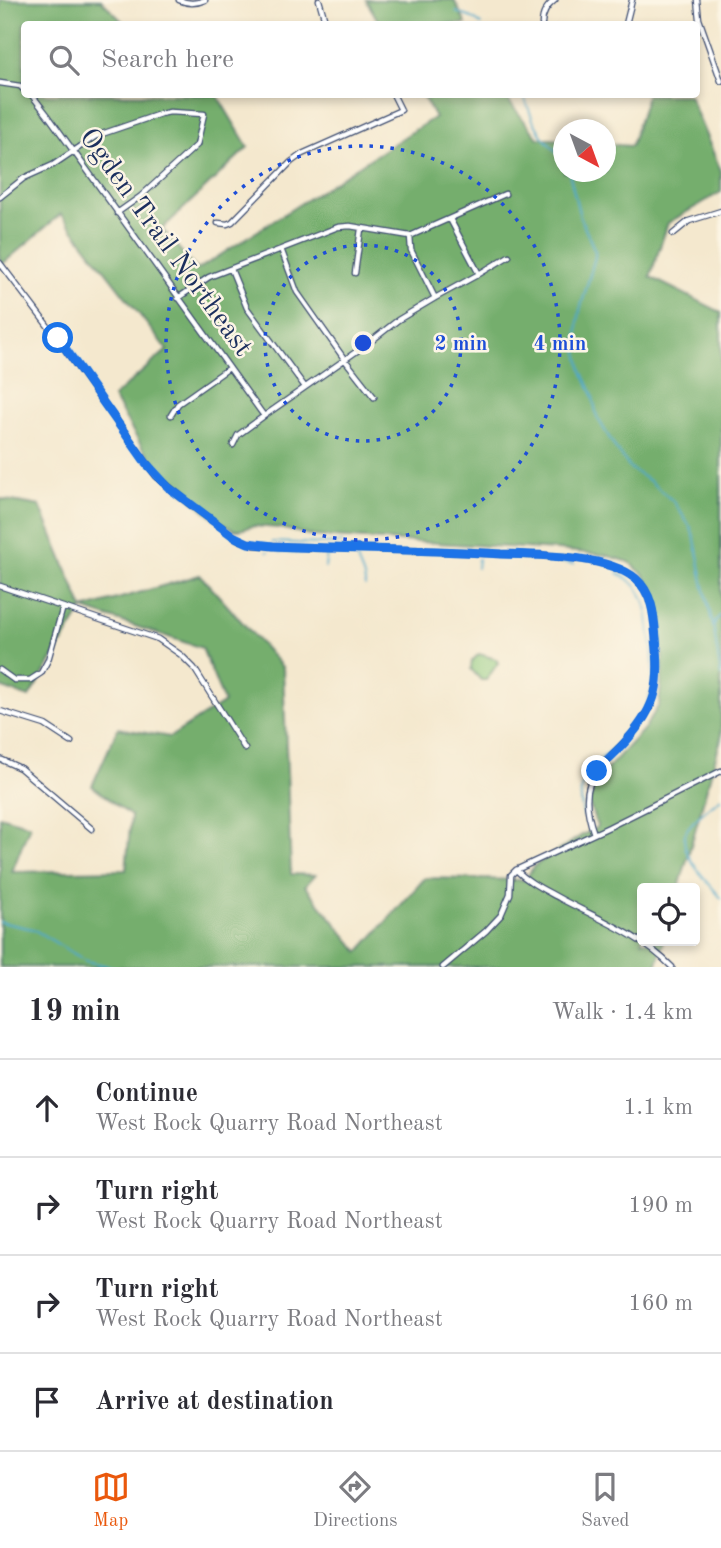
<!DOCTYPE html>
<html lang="en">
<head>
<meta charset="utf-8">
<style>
	:root { --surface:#fff; --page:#f2f2f3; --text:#2b2b33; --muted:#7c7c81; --line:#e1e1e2; --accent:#ea580c }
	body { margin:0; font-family:"Old Standard TT",serif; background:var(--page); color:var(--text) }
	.controls { position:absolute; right:21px; bottom:21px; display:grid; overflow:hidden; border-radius:7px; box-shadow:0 4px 10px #0003 }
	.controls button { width:63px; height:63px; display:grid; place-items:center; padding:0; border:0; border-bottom:2px solid var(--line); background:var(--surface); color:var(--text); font:35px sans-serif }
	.compass { position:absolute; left:553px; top:119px; width:63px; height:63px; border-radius:50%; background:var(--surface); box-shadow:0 4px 10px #0003; rotate:139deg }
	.stop { position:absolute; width:21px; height:21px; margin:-16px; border:5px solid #1a73e8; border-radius:50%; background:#fff }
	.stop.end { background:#1a73e8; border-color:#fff; box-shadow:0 2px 7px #0008 }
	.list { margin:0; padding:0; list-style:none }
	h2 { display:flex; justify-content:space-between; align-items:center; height:91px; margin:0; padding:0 28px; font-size:30px }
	h2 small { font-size:23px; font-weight:400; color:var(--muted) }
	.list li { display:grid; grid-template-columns:46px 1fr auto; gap:21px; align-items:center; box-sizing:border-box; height:98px; padding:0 28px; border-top:2px solid var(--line) }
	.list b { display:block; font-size:26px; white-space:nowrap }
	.list p { margin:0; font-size:23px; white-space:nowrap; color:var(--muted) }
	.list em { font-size:23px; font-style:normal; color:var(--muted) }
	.icon { flex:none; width:38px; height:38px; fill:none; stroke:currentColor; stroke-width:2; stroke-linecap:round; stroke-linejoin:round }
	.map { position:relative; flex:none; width:721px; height:967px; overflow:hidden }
	.search { position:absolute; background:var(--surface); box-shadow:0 4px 10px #0003; left:21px; right:21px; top:21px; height:77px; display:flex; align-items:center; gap:18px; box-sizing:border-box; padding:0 24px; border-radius:7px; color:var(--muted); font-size:26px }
	.sheet { height:483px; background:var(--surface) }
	nav { display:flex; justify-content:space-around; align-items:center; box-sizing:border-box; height:98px; border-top:2px solid var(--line); background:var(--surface); font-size:19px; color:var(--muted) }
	nav a { display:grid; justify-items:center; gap:4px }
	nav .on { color:var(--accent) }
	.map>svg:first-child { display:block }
</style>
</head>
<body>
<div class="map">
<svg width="721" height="967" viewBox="0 0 721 967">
	<rect width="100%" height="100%" fill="#fcf5e5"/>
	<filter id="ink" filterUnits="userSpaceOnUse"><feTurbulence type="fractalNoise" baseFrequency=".0143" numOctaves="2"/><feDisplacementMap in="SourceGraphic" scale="14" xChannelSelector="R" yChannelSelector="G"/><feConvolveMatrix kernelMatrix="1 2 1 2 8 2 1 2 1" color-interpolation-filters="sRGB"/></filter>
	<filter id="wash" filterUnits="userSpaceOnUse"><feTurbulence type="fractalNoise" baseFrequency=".00686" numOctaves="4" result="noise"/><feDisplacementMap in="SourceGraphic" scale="28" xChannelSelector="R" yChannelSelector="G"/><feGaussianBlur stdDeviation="1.57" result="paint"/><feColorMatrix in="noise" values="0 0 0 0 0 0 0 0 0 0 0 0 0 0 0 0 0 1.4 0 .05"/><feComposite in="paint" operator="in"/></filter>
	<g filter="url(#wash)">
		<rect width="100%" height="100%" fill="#f4e8ce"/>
		<path fill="#90ca7e" stroke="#567c6e" stroke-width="2" d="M479,654l17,5 2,4 -12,17h-5l-10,-11 1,-8z"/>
		<path fill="#74ae6d" stroke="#486e66" stroke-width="2" d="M0,0h101l24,24h-101v70l193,1 31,52 -86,82 35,41 238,-153 -13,-22h82l34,43 25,2 1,32h42v-28l25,2 16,-51h42l32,76v21l-53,31 -18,54 71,35v426l-42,150h-37v53h22l-8,26h-656v-151l30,9 -18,47 114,-2 5,-54 -39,-30 26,-58 52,9 54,-35 -22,-54 -119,-39 -54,88 -29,-10v-188l40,7 43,103 117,-34 83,93 8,206 24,1 -10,11 54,66 66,-74 100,2 9,-14 48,-31 14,-7 1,-2 -8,-23 7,-22 48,-52 15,-24 4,-38 -3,-49 -6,-25 -10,-18 -15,-13 -24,-7 -47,-5 -245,-14 -33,-8 -27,-2 -13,4h-5l-20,-11 -43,-37 -30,-35 -29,-50 54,-47 -106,-136 -61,52z
			M366,0h88l12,24h-86z"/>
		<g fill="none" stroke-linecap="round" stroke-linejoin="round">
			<path stroke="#4da8cb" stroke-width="2" d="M456,12l16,6 9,6
				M523,94l10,26 9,16 22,24
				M569,172l11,45 15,34v6l-15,53 -2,12 -1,25 5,24 10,22 5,24 19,32 15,20 20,13 23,20 17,26 4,12 8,42 11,48 7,46
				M272,542l52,2 18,-1
				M267,552h1
				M279,552l134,4
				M356,554c1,12 10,20 9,32
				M543,560l30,4
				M325,567l2,-13
				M477,568l1,-9
				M714,626l2,-6 5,-5
				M721,798c-11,9 -24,18 -33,30 -15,22 20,53 33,70
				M584,817c-2,-8 -4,-18 -3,-27 2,-19 28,-37 40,-50 10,-10 20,-22 25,-34 12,-27 6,-53 3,-80 -2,-25 -8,-42 -31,-53
				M0,922l33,7 53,32 27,6"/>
		</g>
	</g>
	<g filter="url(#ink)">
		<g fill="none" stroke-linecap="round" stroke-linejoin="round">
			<g stroke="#3c4b6f" stroke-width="7">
				<path id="minor" d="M179,0c9,4 17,4 26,0
					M319,0l7,24
					M697,0l2,19 22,62
					M542,24c0,-10 5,-18 13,-24
					M626,24l6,-24
					M0,83l20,3 4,4
					M31,94l18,23 215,299
					M0,197l24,-19 29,-13 43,-29 64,-22 10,-2 34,2 -7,31 -56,51 -24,17
					M450,219l29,55 30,-18
					M218,223l9,1 5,-2 59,-60 11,-8 99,-44 -8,-16
					M673,234l16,-13 32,-10
					M410,236l1,14 24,48 44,-24
					M281,249l16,43 48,68 29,37
					M0,263l57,75 99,138 35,29 47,34 16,6 19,1c44,2 89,3 133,4 32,1 63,2 95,4 36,1 106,1 134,24 19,16 19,41 21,64 3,28 3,52 -12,76 -31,49 -74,48 -50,116
					M231,269l16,39 58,79
					M355,273l6,-44
					M178,298l31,-21 129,-50 12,-1 60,10 95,-42
					M171,415l7,-11 51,-36
					M233,445l5,-10 26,-19 106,-74 28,-22 37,-22
					M0,586l158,53 23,16 13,13 51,81
					M0,670l14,10h16l11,-7 7,-13 15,-53
					M0,711l45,14 26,17
					M0,759l20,9 72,61
					M516,870c13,13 29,20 45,29 38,20 81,37 111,68
					M443,967l43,-36 15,-16 9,-21 1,-19 5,-5 93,-43 112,-56"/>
			</g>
			<use href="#minor" stroke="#fff" stroke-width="4.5"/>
		</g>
	</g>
	<g fill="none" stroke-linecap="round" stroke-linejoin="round" filter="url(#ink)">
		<path stroke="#1a73e8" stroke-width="9" d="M58,338l88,125 22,24 65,49 15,7 25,3c45,2 89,3 133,4 32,1 64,2 96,4 36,1 106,1 134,25 17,15 18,38 20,59 5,45 2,67 -29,102 -9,11 -21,20 -30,31"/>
	</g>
	<g fill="none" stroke="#1d4ed8" stroke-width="3.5" stroke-dasharray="3.5 7">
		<circle cx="363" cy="343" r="98"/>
		<circle cx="363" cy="343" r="197"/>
	</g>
	<g text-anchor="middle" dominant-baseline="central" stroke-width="5" stroke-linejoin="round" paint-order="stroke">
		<g font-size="28" fill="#1b2f5e" stroke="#fcf5e5">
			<text transform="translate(165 243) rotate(54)">Ogden Trail Northeast</text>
		</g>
	</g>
	<circle cx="363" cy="343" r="10" fill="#1d4ed8" stroke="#fcf5e5" stroke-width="3.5"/>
	<g font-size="21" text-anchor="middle" font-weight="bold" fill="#1d4ed8" stroke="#fcf5e5" stroke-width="5" stroke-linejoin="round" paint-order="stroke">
		<text x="461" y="350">2 min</text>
		<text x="560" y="350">4 min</text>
	</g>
</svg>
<div class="controls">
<button><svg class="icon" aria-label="locate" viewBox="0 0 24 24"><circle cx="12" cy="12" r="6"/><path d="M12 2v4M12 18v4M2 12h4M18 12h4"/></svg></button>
</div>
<svg class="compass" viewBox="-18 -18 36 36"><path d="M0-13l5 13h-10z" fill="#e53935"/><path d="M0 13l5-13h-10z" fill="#7c7c81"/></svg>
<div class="stop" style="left:58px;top:338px"></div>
<div class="stop end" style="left:597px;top:771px"></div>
<div class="search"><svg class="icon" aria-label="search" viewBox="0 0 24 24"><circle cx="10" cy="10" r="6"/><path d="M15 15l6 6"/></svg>Search here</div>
</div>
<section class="sheet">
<h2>19 min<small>Walk · 1.4 km</small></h2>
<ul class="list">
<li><svg class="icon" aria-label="ahead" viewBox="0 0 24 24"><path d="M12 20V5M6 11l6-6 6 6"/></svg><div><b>Continue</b><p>West Rock Quarry Road Northeast</p></div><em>1.1 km</em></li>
<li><svg class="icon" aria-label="right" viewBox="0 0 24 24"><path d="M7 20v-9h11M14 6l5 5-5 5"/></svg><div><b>Turn right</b><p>West Rock Quarry Road Northeast</p></div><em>190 m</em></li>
<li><svg class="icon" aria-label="right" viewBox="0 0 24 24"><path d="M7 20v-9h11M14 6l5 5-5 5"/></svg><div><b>Turn right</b><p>West Rock Quarry Road Northeast</p></div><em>160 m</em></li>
<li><svg class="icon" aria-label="arrive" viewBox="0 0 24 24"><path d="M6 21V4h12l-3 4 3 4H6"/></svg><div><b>Arrive at destination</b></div></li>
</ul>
</section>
<nav>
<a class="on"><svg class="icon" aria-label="map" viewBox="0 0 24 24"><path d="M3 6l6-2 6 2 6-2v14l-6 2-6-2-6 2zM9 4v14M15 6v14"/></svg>Map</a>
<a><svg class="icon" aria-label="directions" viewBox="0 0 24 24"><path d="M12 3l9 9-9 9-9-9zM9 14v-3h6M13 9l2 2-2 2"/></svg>Directions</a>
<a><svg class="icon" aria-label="saved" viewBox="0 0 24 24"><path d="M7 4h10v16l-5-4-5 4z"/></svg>Saved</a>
</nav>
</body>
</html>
